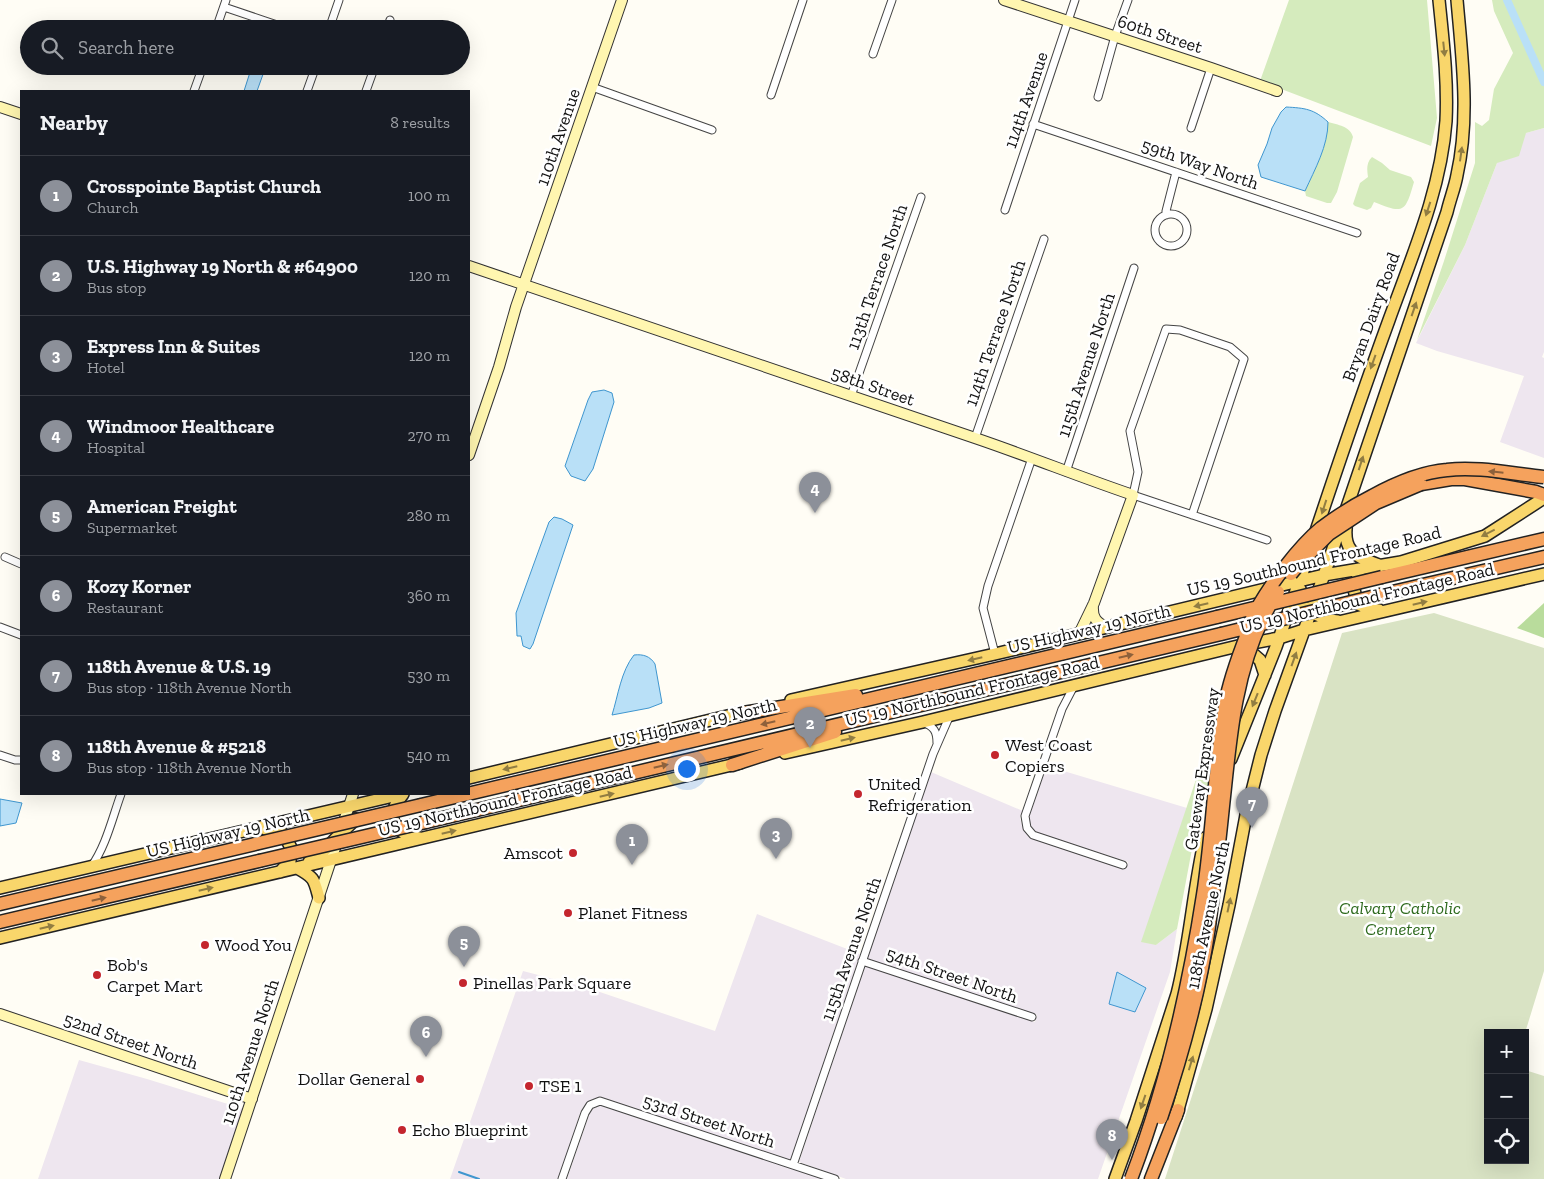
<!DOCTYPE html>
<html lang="en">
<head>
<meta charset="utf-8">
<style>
	:root { --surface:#171b24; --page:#20242c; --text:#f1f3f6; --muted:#9ea1a6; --line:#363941; --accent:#8c9099 }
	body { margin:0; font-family:"Zilla Slab",serif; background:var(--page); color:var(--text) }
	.controls { position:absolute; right:15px; bottom:15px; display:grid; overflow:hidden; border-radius:0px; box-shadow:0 5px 20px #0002 }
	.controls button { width:45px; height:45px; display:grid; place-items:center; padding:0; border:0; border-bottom:1px solid var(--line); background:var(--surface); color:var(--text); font:25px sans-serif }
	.you { position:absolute; left:686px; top:768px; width:18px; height:18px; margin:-12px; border:4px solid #fff; border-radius:50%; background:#1a73e8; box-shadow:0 0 0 8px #1a73e833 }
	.badge { display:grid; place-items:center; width:32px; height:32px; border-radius:50%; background:var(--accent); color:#fff; font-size:16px; font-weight:700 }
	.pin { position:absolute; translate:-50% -41px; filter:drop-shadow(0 1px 2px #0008) }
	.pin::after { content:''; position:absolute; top:26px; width:18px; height:15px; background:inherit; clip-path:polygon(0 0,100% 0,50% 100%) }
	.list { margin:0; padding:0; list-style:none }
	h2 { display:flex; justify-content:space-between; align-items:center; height:65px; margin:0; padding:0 20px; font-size:21px }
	h2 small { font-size:16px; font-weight:400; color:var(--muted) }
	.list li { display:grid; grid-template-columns:32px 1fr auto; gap:15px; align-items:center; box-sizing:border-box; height:80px; padding:0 20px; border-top:1px solid var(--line) }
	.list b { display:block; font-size:19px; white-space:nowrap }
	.list p { margin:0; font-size:16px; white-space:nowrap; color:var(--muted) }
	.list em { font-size:16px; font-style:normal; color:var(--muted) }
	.icon { flex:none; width:28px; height:28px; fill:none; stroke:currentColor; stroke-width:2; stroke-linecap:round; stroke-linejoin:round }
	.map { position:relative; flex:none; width:1544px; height:1179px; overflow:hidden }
	.search { position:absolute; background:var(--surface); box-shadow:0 5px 20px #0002; left:20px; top:20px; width:450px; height:55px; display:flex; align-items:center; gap:12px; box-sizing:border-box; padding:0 18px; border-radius:28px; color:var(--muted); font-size:19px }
	.panel { position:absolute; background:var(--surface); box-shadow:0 5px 20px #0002; left:20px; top:90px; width:450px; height:705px; border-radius:0px }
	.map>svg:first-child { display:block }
</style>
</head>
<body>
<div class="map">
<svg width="1544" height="1179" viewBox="0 0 1544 1179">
	<rect width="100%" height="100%" fill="#fffdf5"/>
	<path fill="#eee6ef" d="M1544,128v224l-2,5 2,1v100l-44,-16 24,-66 -87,-25 -21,-8 49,-98 32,-82 29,-30z
		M1047,766l140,42 -22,65 -9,72 21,-16 -7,43 -72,207h-252l-47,-17 66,-196 170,56 2,-7 -170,-56 64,-187 92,39 -2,2 -1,5 3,10 9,11 94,30 2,-7 -92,-30 -5,-6 -2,-9z
		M757,914l103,40 -69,206 -191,-63 -12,5 -7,9 -23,68h-108l73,-208 65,17 127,43z
		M79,1060l68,19 97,30 -24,70h-182z
		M600,1105l9,2 215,72h-257l22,-64 4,-7z"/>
	<path fill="#d5ebbd" d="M1289,0h138l10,118 -6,28 -171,-65z
		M1492,0h52v128l-18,5 -7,23 -22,7 -32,82 -48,95 27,-79 31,-98v-41l7,4 7,-6 5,-31 19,-36 -19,-42z
		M1328,122c10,3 22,4 25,15l-16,55 -6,11h-4l-21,-7 -1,-5c10,-22 23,-45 23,-69z
		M1372,157l10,6 8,7 21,7 3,5c-9,31 -10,32 -40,20l-3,6 -4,2 -12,-4 -2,-2 7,-21 8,-6c-1,-7 -2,-14 4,-20z
		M1231,676l-12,79 -24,78 -18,96 -21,16 -15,-3z"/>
	<path fill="#b9dc9c" d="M1544,603v35l-27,-10z"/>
	<path fill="#d9e3c4" d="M1434,613l110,35v323l-19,62h-37v127h37v-90l19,6v103h-379l177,-546z"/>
	<path fill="#b9e0f7" stroke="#3f96cf" d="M252,66h14l-9,25h-13z
		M1286,107c19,1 28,2 42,15 0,24 -13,47 -23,69l-44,-14 -3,-12 9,-21 5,-16 9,-16z
		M604,390l8,3 2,9 -21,67 -8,12 -14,-5 -6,-10 23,-66 4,-8z
		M554,517l8,2 11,6 -40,119 -3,5 -7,-3 -2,-10h-4l-1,-23 33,-91z
		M634,655c9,-1 16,1 21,9l7,39 -13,5 -37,7c6,-19 9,-44 22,-60z
		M0,799l22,4 -6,20 -16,3z
		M1117,972l29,16 -11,24 -26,-8z"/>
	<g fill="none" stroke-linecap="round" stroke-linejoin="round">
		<path stroke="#3f96cf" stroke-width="2" d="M459,1172l20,7"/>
		<path stroke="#b9e0f7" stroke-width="8" d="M1507,0l37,82"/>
		<g stroke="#444" stroke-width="9">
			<path id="street" d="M224,7l65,22
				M216,29l10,-29
				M329,29l10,-29
				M387,29l3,-9
				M873,54l19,-54
				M592,87l120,43
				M194,91l9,-25
				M307,91l9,-25
				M366,91l9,-25
				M771,95l32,-95
				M1098,97l17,-61 13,-36
				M1033,124l324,109
				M1191,128l20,-60
				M1005,210l70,-210
				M1155 230a16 16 0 1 1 32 0a16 16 0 1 1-32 0Z
				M1166,215v-4l10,-39
				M851,396l70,-199
				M975,438l69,-199
				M1066,472l68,-204
				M1192,515l52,-156 -14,-12 -50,-17 -14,-1 -36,102 8,41 -5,23 134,45
				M5,557l16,7
				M0,627l21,8
				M995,654l-12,-46 5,-22 44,-128
				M1074,686l-12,23 -37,107 2,12 6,7 90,30
				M923,722c11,5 14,9 14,21
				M0,755l15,5h6
				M91,867c15,-21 21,-48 30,-73
				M862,961l170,56
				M793,1165l140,-411 17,-39
				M562,1179l23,-66 5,-8 10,-4 235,78"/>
		</g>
		<g stroke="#333" stroke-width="12">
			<path id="secondary" d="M1004,0l207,68 66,23
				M0,107l21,7
				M469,266l506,172c53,18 105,39 158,57l-39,108 -15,31
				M469,455l30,-88 17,-60 106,-307
				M1093,605c-1,12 3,18 14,22
				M0,1014l252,85
				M225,1179l128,-385"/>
		</g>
		<g stroke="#222" stroke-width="14">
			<path id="primary" d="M1347,520c-5,30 5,35 32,45
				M1315,534c24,-72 48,-143 74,-214 23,-64 52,-130 57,-199 2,-41 -3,-81 -7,-121
				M1360,578l-3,1 -3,11 4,14 11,5 10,1
				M1300,589c1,4 0,11 2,15 4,9 27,16 36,17
				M1244,646l16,14 5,15
				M791,700l204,-46 329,-79 77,-13 84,-26 59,-38
				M785,753l138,-31 319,-77 37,-7 25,-8 240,-56
				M1231,759l45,-112 33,-93
				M469,778l275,-66
				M403,794c-18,22 -12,38 16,44
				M265,829l16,3 4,4 6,12 -1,13 -10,11
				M309,862l10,-6 21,-22 16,-15
				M297,868c18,10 17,11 22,30
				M0,888l402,-94
				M0,938l740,-175
				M1176,1117l30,-108 23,-104 17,-90 15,-60 14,-44 49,-136 123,-363c3,-13 8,-25 10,-37 13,-57 5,-117 0,-175
				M1115,1179l21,-58 41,-127c13,-51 16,-104 28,-156"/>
		</g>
		<g stroke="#222" stroke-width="15">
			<path id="highway" d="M1421,484l30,-5h14l71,13 8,3
				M1382,577l162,-38
				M1388,593l156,-36
				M737,714l119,-19
				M732,765l103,-33
				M421,805l796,-188
				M426,822l795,-188
				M0,904l255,-60
				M0,922l259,-61
				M1151,1179l27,-69"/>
		</g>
		<use href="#street" stroke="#fff" stroke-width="7"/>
		<use href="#secondary" stroke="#fff6b0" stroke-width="10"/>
		<use href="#primary" stroke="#f9d66b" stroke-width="11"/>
		<use href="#highway" stroke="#f5a25d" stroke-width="12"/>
		<g stroke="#222" stroke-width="15" stroke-linecap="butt">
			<path id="highway-bridge" d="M1291,574l9,-11 29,-29 47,-31 45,-19
				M1217,617l165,-40
				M1221,634l167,-41
				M255,844l166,-39
				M259,861l167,-39
				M1161,1118c21,-62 39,-127 48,-191 5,-40 10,-81 14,-121 7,-64 11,-129 40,-188 5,-9 9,-18 15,-26
				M1131,1179c35,-92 57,-187 72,-284 10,-63 11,-127 22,-190 4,-24 13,-48 22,-71 2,-7 4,-15 8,-22 14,-26 43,-65 66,-84 16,-12 33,-23 51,-32 22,-12 49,-24 75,-26 30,-4 66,4 97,7"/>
		</g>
		<use href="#highway-bridge" stroke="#f5a25d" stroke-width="12"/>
	</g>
	<defs><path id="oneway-solid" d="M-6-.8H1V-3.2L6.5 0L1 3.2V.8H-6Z" transform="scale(1.25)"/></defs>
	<g fill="#917d42">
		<use href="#oneway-solid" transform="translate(1444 49) rotate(84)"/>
		<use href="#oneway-solid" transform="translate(1461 154) rotate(-82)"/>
		<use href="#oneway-solid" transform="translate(1428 209) rotate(108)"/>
		<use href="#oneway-solid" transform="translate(1414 309) rotate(-71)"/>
		<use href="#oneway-solid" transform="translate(1373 362) rotate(110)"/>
		<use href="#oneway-solid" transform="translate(1361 463) rotate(-72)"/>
		<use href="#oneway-solid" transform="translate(1324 507) rotate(108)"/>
		<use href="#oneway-solid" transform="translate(1488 533) rotate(153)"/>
		<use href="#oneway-solid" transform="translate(1420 603) rotate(-13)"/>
		<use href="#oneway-solid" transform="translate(1201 605) rotate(167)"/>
		<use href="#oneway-solid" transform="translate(975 659) rotate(167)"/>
		<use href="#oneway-solid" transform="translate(1294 659) rotate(-70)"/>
		<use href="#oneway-solid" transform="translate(1255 700) rotate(112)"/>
		<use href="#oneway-solid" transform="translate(848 739) rotate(-13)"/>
		<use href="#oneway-solid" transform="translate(510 768) rotate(167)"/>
		<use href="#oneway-solid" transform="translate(607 795) rotate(-13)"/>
		<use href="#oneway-solid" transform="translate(449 832) rotate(-13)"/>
		<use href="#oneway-solid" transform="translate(206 889) rotate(-13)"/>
		<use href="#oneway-solid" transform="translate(1229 905) rotate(-78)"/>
		<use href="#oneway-solid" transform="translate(47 927) rotate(-13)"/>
		<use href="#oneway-solid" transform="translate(1191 1063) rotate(-73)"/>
		<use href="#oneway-solid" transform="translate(1143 1102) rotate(109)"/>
	</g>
	<g fill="#8e613b">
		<use href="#oneway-solid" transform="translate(1496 472) rotate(-174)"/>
		<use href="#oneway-solid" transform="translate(1126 656) rotate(-13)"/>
		<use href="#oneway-solid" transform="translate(768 723) rotate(167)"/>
		<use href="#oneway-solid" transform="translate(661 766) rotate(-13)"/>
		<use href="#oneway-solid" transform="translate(99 899) rotate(-13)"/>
	</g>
	<g fill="#c4262e" stroke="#fff" stroke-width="2">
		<circle cx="995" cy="755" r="5"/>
		<circle cx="858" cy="794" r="5"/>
		<circle cx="573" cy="853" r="5"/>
		<circle cx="568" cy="913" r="5"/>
		<circle cx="205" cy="945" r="5"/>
		<circle cx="97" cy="975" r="5"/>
		<circle cx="463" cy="983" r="5"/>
		<circle cx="420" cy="1079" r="5"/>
		<circle cx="529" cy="1086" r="5"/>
		<circle cx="402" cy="1130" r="5"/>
	</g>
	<g text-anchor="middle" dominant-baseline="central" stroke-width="5" stroke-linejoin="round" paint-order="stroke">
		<g font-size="18" fill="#111" stroke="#fff">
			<text transform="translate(1160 34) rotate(18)">60th Street</text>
			<text transform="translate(1026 100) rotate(-71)">114th Avenue</text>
			<text transform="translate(558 137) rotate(-71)">110th Avenue</text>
			<text transform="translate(1200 164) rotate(19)">59th Way North</text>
			<text transform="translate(877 277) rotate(-71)">113th Terrace North</text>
			<text transform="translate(1371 317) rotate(-70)">Bryan Dairy Road</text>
			<text transform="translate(995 333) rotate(-71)">114th Terrace North</text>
			<text transform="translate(1086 365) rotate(-72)">115th Avenue North</text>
			<text transform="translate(873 386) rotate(19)">58th Street</text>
			<text transform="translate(1314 561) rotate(-13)">US 19 Southbound Frontage Road</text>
			<text transform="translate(1367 598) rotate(-13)">US 19 Northbound Frontage Road</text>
			<text transform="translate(1089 629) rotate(-13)">US Highway 19 North</text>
			<text transform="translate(972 691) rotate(-13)">US 19 Northbound Frontage Road</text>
			<text transform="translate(695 723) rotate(-13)">US Highway 19 North</text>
			<text transform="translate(1202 769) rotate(-82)">Gateway Expressway</text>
			<text transform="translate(505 801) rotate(-13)">US 19 Northbound Frontage Road</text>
			<text transform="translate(228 833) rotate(-13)">US Highway 19 North</text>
			<text transform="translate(1208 915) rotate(-78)">118th Avenue North</text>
			<text transform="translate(851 949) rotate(-71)">115th Avenue North</text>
			<text transform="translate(952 975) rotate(19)">54th Street North</text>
			<text transform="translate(131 1041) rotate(19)">52nd Street North</text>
			<text transform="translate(250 1052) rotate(-72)">110th Avenue North</text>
			<text transform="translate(709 1121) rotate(18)">53rd Street North</text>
		</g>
		<g font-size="18" fill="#111" stroke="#fff" text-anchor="start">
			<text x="1005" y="745">West Coast<tspan x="1005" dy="21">Copiers</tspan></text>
			<text x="868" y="784">United<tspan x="868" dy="21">Refrigeration</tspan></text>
			<text x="563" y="853" text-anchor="end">Amscot</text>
			<text x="578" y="913">Planet Fitness</text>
			<text x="215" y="945">Wood You</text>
			<text x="107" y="965">Bob's<tspan x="107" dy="21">Carpet Mart</tspan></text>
			<text x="473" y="983">Pinellas Park Square</text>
			<text x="410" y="1079" text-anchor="end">Dollar General</text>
			<text x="539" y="1086">TSE 1</text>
			<text x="412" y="1130">Echo Blueprint</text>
		</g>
		<g font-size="18" font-style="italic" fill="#2f6b1f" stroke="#fff">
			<text x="1400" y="908">Calvary Catholic<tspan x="1400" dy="21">Cemetery</tspan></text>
		</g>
	</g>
</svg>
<div class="controls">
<button>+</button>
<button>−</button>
<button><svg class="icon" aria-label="locate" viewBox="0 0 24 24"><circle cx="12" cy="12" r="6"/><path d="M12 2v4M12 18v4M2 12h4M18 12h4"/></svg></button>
</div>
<div class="you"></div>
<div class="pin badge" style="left:632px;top:865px">1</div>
<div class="pin badge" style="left:810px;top:748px">2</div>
<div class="pin badge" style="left:776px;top:859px">3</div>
<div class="pin badge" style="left:815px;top:513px">4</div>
<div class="pin badge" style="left:464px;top:967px">5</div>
<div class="pin badge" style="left:426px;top:1057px">6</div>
<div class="pin badge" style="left:1252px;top:828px">7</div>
<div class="pin badge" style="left:1112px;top:1160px">8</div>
<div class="search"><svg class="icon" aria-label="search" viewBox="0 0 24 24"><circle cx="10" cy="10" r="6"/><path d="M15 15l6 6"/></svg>Search here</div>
<section class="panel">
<h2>Nearby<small>8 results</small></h2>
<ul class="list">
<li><span class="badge">1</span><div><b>Crosspointe Baptist Church</b><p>Church</p></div><em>100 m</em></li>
<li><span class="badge">2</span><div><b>U.S. Highway 19 North &amp; #64900</b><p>Bus stop</p></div><em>120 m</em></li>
<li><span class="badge">3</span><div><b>Express Inn &amp; Suites</b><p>Hotel</p></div><em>120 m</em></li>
<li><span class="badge">4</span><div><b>Windmoor Healthcare</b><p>Hospital</p></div><em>270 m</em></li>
<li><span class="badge">5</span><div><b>American Freight</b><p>Supermarket</p></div><em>280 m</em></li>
<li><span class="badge">6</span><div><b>Kozy Korner</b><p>Restaurant</p></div><em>360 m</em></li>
<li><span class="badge">7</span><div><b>118th Avenue &amp; U.S. 19</b><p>Bus stop · 118th Avenue North</p></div><em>530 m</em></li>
<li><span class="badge">8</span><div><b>118th Avenue &amp; #5218</b><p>Bus stop · 118th Avenue North</p></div><em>540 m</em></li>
</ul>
</section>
</div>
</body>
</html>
